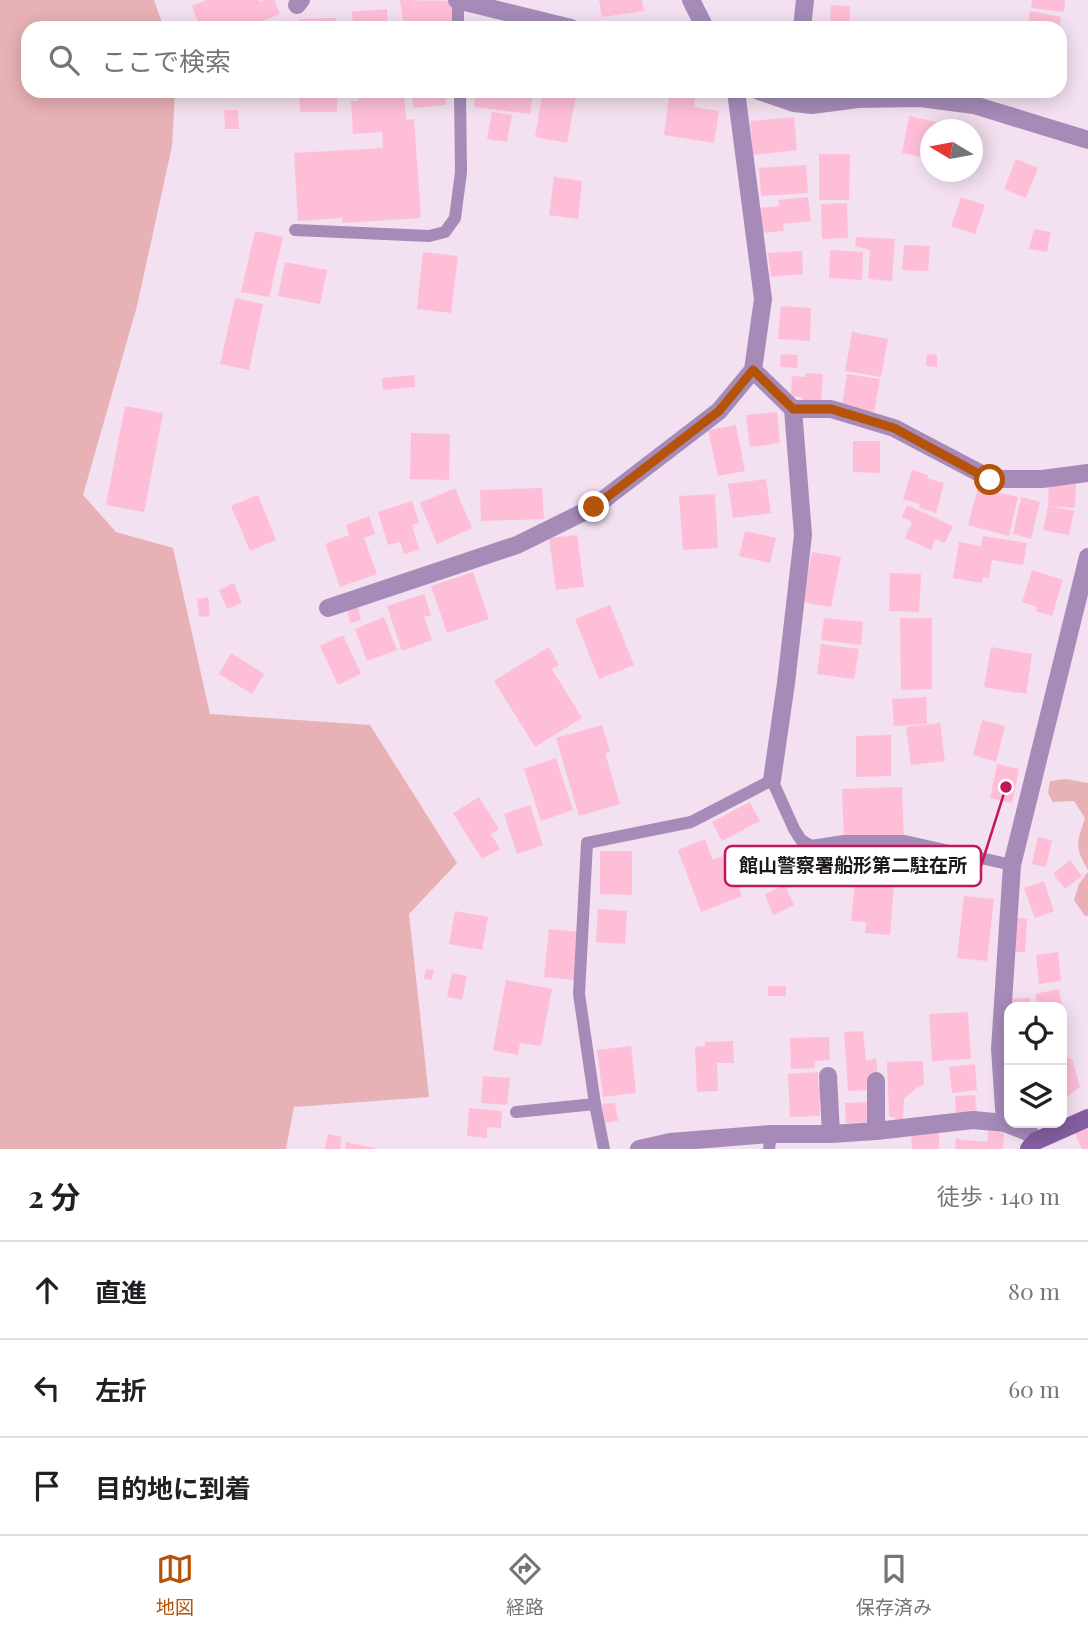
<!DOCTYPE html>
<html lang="ja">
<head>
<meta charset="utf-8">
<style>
	:root { --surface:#fff; --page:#f6f6f6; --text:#202124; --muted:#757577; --line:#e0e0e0; --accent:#b45309 }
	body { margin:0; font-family:"Playfair Display","Noto Sans JP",serif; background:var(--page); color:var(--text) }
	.controls { position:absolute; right:21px; bottom:21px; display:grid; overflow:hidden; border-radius:14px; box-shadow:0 4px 18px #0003 }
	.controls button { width:63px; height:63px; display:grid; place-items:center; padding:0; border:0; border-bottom:2px solid var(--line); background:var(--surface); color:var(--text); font:35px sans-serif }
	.compass { position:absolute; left:920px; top:119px; width:63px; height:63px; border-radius:50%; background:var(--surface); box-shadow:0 4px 18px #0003; rotate:280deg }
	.stop { position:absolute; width:21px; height:21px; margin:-16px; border:5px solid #b45309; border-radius:50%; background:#fff }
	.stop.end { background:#b45309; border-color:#fff; box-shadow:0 2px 7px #0008 }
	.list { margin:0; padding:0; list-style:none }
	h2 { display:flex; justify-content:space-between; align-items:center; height:91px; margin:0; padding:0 28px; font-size:30px }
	h2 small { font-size:23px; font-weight:400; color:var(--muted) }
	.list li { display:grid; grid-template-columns:46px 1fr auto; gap:21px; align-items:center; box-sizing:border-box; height:98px; padding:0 28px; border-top:2px solid var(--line) }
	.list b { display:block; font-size:26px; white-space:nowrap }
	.list em { font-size:23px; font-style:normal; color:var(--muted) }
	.icon { flex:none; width:38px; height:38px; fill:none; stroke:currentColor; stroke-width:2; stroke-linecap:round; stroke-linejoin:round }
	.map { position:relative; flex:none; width:1088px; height:1149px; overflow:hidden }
	.search { position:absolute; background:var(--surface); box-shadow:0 4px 18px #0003; left:21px; right:21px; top:21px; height:77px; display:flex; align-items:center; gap:18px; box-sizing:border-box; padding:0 24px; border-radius:21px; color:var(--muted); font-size:26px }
	.sheet { height:385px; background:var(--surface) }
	nav { display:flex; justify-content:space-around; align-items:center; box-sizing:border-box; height:98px; border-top:2px solid var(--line); background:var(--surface); font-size:19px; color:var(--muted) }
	nav a { display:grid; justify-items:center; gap:4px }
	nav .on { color:var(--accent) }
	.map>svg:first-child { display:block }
</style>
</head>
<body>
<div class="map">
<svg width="1088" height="1149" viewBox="0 0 1088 1149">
	<rect width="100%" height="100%" fill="#f3e0f0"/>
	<path fill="#e8b1b5" d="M0,0h154l10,28h-136v63h147l-3,55 -35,160 -54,189 33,37 57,16 37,166 160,11 87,138 -48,51 20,183 -135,10 -8,42h-286z
		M1066,779l22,4v87c-14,-24 -11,-28 -3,-52l-11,-17 -21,1 -5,-9 2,-12z
		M1088,872v44h-3l-11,-16 5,-16z"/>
	<path fill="#febed8" d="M207,0h52l1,2 4,-2h10l6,14 -32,13 1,1h-49l-8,-22z
		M400,0l52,1 1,27h-49z
		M599,0h43l2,11 -42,6z
		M1032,0h33l-1,12 -33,-4z
		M831,5l19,1 -1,22h-19z
		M387,9l1,19h-35l-1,-16z
		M1030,11l31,6 -2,11h-32z
		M336,18v10h-37v-9z
		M299,91h38v21h-37z
		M357,91h47l2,29 8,-1 7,99 -79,5v-5l-44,3 -4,-68 89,-5 -1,-16 -29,2 -2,-33h7z
		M412,91h33l1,14 -33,3z
		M476,91h57l-3,23 -56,-7z
		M543,91h34l-10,52 -32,-6z
		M670,91l26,1 -2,15 25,4 -5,32 -50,-8z
		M224,110h14l1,19h-14z
		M492,112l20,3 -5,27 -20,-3z
		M909,116l27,6 -1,8h-5v18l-2,10 -26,-5z
		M794,117l3,33 -44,5 -3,-34z
		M819,154h31l-1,46h-30z
		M1016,159l22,9 -12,30 -22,-9z
		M806,165l2,28 -47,3 -2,-28z
		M554,177l28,4 -4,38 -29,-4z
		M808,197l3,24 -28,3 1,7 -23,2 -2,-25 20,-2 -1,-6z
		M961,197l24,8 -10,29 -24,-8z
		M847,203l1,35 -26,1 -1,-35z
		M1034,229l17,3 -4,20 -18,-3z
		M255,231l28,6 -14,60 -28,-5z
		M856,237l39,2 -3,42 -24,-2 2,-29 -15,-4z
		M904,245l26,1 -2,25 -26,-1z
		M830,250l33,2 -1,28 -33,-2z
		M802,251l1,23 -32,3 -3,-24z
		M423,252l35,4 -7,57 -34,-4z
		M285,262l42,8 -7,34 -42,-8z
		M235,298l28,6 -14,66 -29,-6z
		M781,306l30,2 -1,33 -32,-2z
		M852,332l36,7 -7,38 -36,-6z
		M781,354l17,1 -1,13 -17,-1z
		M927,354l10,1v12l-11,-1z
		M806,373l17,1 -2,29 -19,-2v-4l-11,-1 1,-20 13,1z
		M847,374l33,5 -6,33 -32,-6z
		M414,375l1,12 -32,3 -1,-12z
		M125,406l38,7 -19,99 -38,-7z
		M777,412l3,31 -30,4 -4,-32z
		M736,425l9,46 -27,5 -10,-46z
		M411,433l39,1 -1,46 -39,-1z
		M853,441h27v32l-27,-1z
		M912,470l16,5 -1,3 17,5 -8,30 -17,-5 1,-4 -17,-5z
		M766,479l5,34 -38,5 -5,-34z
		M1049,482l27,2 -1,24 -27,-2z
		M455,488l17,40 -35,16 -17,-41z
		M542,488l2,31 -63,2 -1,-31z
		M978,488l40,9 -9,39 -41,-11z
		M715,494l3,54 -35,2 -4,-54z
		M258,495l18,45 -26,11 -19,-45z
		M1021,497l19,5 -9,37 -18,-5z
		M412,501l7,22 -7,2 7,25 -15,4 -4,-12 -12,3 -10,-33z
		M907,505l46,21 -8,17 -10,-4 -4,11 -26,-12 7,-16 -10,-5z
		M1048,506l26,5 -5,24 -26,-5z
		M369,516l6,18 -11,4 13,36 -37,13 -15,-43 24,-9 -3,-10z
		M745,531l31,7 -6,25 -31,-7z
		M577,535l7,52 -28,3 -7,-52z
		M983,536l44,7 -4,22 -31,-5 -3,18 -6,-1 -1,6 -29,-5 6,-36 22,4z
		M812,552l29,5 -10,50 -29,-5z
		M1032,570l31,10 -11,36 -16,-5 1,-4 -15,-5z
		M473,572l16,47 -42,14 -16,-47z
		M890,573l31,1 -2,38 -30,-1z
		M234,583l8,20 -15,6 -8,-19z
		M424,594l7,21 -7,2 8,23 -30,11 -15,-45z
		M208,597l2,19 -11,1 -2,-18z
		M610,605l24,60 -35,14 -24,-60z
		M358,607l3,13 -11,3 -3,-13z
		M384,617l13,33 -30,11 -12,-32z
		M824,618l39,4 -2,23 -40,-5z
		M900,618h32v71l-31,1z
		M343,635l18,39 -23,11 -18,-39z
		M821,644l38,5 -5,30 -37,-5z
		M549,647l10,18 -7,4 30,49 -47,29 -41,-66z
		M991,647l41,7 -6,40 -42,-7z
		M231,653l33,21 -12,20 -33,-20z
		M926,697l1,27 -33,2 -2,-27z
		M982,720l23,6 -9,36 -23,-7z
		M940,723l5,38 -34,4 -5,-38z
		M602,725l8,27 -5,1 15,51 -41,12 -23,-78z
		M891,735v41l-35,1v-41z
		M556,758l17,52 -32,11 -17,-52z
		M997,764l22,5 -7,34 -22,-5z
		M902,787l2,52 -60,2 -2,-52z
		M479,797l20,32 -8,5 9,15 -18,10 -29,-46z
		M750,802l10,19 -38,20 -10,-19z
		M530,805l13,40 -26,9 -13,-40z
		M1038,837l14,3 -6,27 -14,-3z
		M705,839l8,21 13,-5 16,41 -41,16 -23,-62z
		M600,851h32v44l-32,-1z
		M1070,860l12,16 -17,13 -12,-15z
		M856,870l39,3 -5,62 -25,-2 1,-11 -15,-1z
		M1044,881l10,30 -19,7 -11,-30z
		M785,885l9,20 -21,10 -8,-21z
		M964,896l30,3 -7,62 -30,-3z
		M598,909l29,2 -2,33 -29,-2z
		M455,911l33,6 -6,33 -33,-6z
		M1016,918l11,1 -2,33h-11z
		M549,929l30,3 -5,48 -30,-3z
		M1058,952l3,29 -22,3 -3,-29z
		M426,969l8,1 -2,10 -8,-1z
		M452,973l15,3 -5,24 -15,-3z
		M506,980l46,9 -11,57 -21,-3 -2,12 -25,-5z
		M768,986h18v10h-18z
		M1059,989l3,18h-24l-3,-13z
		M1029,998l1,9h-20v-8z
		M968,1012l3,47 -39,2 -3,-47z
		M863,1031l3,29 10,-1 2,18 -10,1 1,12 -21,1 -4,-59z
		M829,1037l1,23 -16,1 1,7 -24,1 -1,-31z
		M733,1041l1,22h-17l1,28 -21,1 -2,-45 10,-1v-4z
		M631,1046l5,47 -33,4 -6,-47z
		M1062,1049l5,1 -2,7 7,2 8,28 -12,9 -6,1z
		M923,1061l1,24 -8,3 -12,11 -1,22 -14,-5 -2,-54z
		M975,1064l2,26 -25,3 -3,-26z
		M818,1072v12h4l1,16h-4l1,16 -30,1 -2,-43z
		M483,1076l27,2 -3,27 -26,-2z
		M975,1095l2,18 -21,1 -1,-18z
		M870,1102l1,20 -25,1 -1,-20z
		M615,1103l3,18 -13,2 -3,-19z
		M469,1108l33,3 -1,17 -14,-1v11l-20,-2z
		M1088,1128v21h-6l-7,-16z
		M988,1131l16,2 -1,16h-48l1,-10 31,3z
		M939,1132v17h-27l-1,-16z
		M328,1134l14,3 -2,12h-15z
		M346,1142l29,6v1h-30z"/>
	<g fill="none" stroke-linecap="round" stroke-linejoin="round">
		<path stroke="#a68bb9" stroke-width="12" d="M458,0v28
			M295,230l134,6 16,-4 10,-14 6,-46 -1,-81
			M516,1112l79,-8
			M604,1149l-9,-45 -16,-110 8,-151 104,-21 81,-42 22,49 7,11 10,6 33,-5h61l107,24
			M769,1149l2,-15"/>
		<path stroke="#a68bb9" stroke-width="18" d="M457,0l114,28
			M691,0l14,28
			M297,5l4,-5
			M802,28l3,-28
			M759,91l35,12 18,2 46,-6 62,-1 54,7 114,35
			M753,370l40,39 10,126 -17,148 -14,97
			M793,409h38l63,19 97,51h51l46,-6
			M328,608l189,-63 77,-38 125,-96 34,-41 10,-71 -27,-208
			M828,1076l3,58
			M1005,1123l-5,-74 12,-184 76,-308
			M876,1131v-50
			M639,1149l31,-7 101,-8h60l45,-3 97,-11 32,3 23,9 8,9"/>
		<path stroke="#855ea1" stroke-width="18" d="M1029,1149l7,-8 52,-23"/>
	</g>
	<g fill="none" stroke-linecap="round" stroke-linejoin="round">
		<path stroke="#b45309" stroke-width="9" d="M594,507l125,-96 34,-41 40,39h38l63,19 96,52"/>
	</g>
	<path fill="none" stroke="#c2185b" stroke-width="2.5" d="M1006 787L981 866"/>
	<circle fill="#c2185b" stroke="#fff" stroke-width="2.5" cx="1006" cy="787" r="7"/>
	<rect fill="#fff" stroke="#c2185b" stroke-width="2.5" x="725" y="846" width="256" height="40" rx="7"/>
	<g font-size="19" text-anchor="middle" font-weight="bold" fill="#1e171d">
		<text x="853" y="872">館山警察署船形第二駐在所</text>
	</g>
</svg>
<div class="controls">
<button><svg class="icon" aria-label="locate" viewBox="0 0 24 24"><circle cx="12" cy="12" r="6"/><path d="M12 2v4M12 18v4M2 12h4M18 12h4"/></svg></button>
<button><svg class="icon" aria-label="layers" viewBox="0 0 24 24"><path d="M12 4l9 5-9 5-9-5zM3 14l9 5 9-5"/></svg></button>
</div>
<svg class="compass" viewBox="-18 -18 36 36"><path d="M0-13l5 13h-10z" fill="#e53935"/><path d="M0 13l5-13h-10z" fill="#757577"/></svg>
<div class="stop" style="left:990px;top:480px"></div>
<div class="stop end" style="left:594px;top:507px"></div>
<div class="search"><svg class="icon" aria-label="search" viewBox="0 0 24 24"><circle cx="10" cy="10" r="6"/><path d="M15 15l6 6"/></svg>ここで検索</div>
</div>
<section class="sheet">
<h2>2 分<small>徒歩 · 140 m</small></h2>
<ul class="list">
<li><svg class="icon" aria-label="ahead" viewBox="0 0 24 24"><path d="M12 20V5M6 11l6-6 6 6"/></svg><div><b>直進</b></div><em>80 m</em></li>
<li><svg class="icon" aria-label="left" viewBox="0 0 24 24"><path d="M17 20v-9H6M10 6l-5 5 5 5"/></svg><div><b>左折</b></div><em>60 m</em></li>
<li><svg class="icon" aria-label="arrive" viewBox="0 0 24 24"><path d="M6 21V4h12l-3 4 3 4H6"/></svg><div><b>目的地に到着</b></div></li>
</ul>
</section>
<nav>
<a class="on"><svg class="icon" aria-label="map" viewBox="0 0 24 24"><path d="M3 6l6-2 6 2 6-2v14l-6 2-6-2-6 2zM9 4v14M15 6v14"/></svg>地図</a>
<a><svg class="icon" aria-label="directions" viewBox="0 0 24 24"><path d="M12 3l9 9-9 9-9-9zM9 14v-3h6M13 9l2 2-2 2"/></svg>経路</a>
<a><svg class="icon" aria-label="saved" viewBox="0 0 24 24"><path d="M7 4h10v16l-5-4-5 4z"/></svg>保存済み</a>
</nav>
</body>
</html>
